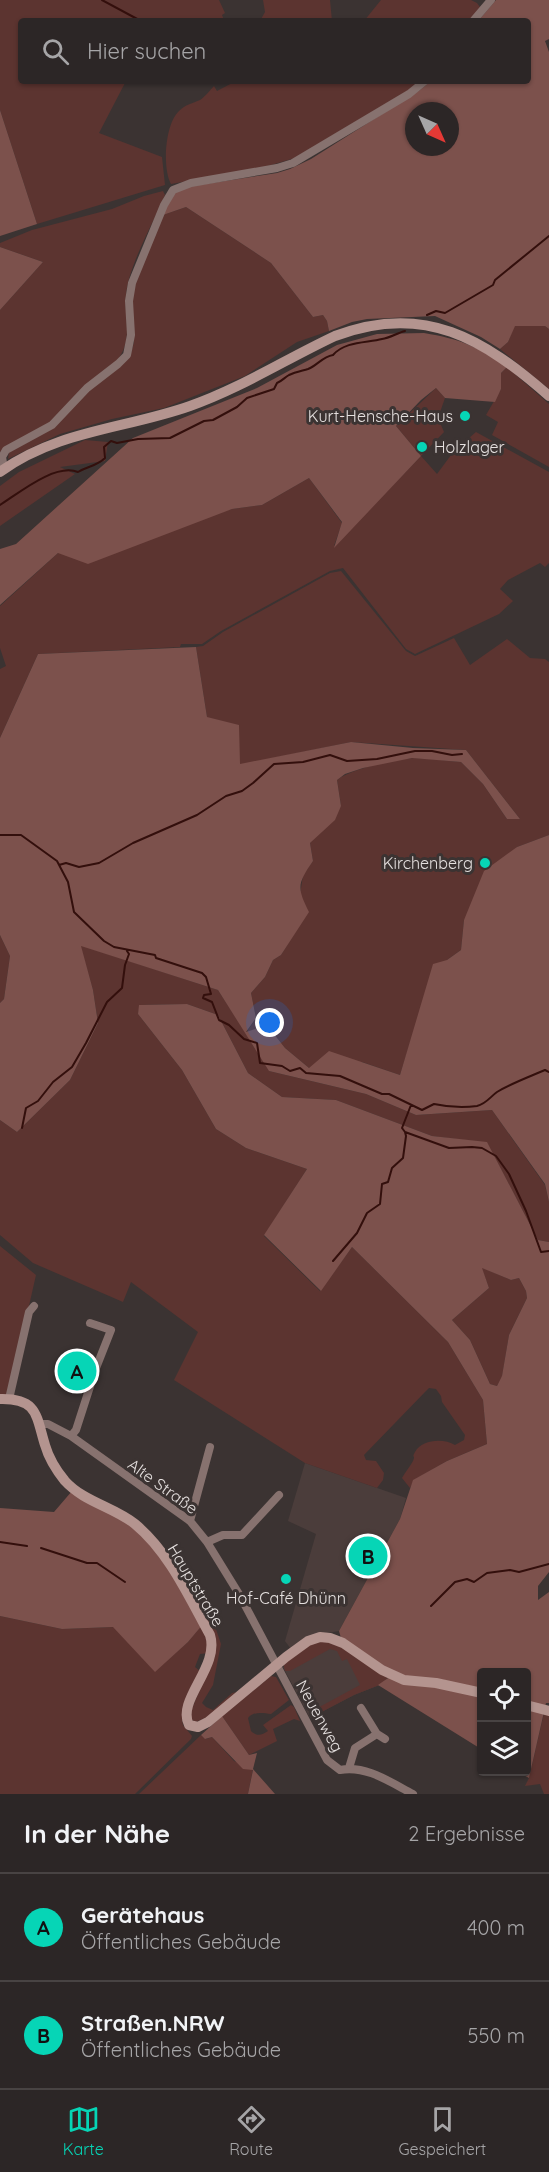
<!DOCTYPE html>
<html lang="de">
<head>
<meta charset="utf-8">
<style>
	:root { --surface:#2c2626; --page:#383232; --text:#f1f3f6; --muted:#a6a5a7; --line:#484343; --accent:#06d5b6 }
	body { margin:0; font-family:Quicksand,sans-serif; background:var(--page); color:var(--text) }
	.controls { position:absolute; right:18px; bottom:18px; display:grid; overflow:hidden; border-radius:6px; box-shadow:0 2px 4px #0004 }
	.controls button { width:54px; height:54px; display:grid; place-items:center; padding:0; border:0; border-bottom:2px solid var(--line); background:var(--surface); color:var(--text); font:30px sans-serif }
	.compass { position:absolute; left:405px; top:102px; width:54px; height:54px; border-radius:50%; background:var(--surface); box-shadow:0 2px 4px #0004; rotate:135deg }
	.you { position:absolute; left:270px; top:1023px; width:21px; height:21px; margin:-15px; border:4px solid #fff; border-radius:50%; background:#1a73e8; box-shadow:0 0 0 9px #1a73e833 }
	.badge { display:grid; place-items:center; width:39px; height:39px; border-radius:50%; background:var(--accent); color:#111; font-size:20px; font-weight:700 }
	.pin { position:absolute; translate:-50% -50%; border:3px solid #fff; box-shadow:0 2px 6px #0006 }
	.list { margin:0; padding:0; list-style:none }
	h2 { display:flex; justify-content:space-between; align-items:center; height:78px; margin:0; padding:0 24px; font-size:26px }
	h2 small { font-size:20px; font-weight:400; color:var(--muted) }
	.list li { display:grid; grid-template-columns:39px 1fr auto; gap:18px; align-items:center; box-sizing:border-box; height:108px; padding:0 24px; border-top:2px solid var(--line) }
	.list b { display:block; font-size:22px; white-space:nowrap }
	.list p { margin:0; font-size:20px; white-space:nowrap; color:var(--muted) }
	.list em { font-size:20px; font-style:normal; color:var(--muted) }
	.icon { flex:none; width:33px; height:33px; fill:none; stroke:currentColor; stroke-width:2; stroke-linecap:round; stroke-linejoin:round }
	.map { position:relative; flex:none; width:549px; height:1794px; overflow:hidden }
	.search { position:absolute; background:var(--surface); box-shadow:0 2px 4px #0004; left:18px; right:18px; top:18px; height:66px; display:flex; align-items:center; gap:15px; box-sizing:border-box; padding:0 21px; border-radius:6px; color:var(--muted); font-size:22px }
	.sheet { height:294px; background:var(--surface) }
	nav { display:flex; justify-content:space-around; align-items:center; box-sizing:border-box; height:84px; border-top:2px solid var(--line); background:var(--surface); font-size:16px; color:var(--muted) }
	nav a { display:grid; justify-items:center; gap:3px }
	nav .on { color:var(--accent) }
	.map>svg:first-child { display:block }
</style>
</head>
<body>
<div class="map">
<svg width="549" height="1794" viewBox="0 0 549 1794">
	<rect width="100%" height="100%" fill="#3b3332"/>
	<path fill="#4b3d3b" d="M305,1463l101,35 -6,21 -61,112 -12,2 -36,16 -6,-8 31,-107 -28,-13z
		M326,1640l56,44 -28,11 -44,23 -27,-51z"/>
	<path fill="#5c3430" d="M0,0h219l6,13 -3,2 2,5 -2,1h-201v60h105l-27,52 63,24 3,28 -128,39 -37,-114z
		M263,0h67l2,21h-72l5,-9z
		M381,0h90l6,3 3,4 -9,14h-107z
		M236,81h184l-11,9 -114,68 -34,10 -90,16c-9,-16 -6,-60 8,-73 7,-7 12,-7 21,-11 5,-3 10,-10 14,-14l3,5z
		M163,191l2,4c-12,29 -36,69 -39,100 -2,26 8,44 -10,67l-68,63 -48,27v-142l43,-48 -43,-15v-4l32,-13 80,-21 32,-13z
		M186,207l85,56 42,54 10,-2 4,6 2,10 -32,11 -52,34 -81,32 -52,11 -52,15 -52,25 1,-7 40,-22 35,-35 46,-39 4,-14 -2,-40 2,-19 29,-68z
		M514,326h31l4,3v60l-49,-40 8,-7z
		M507,367l42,37v63l-57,-32 6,-13 -12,-7 15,-26v-16z
		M436,388l9,10 -7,20 6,14 -23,24 16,18 17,-23 22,-19 73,40v91l-4,4 -5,-4 -32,17 -8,9 13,12 -14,13 -84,40 -9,-5 -63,-81 -13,3 -109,60 -19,13h-21l-1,3 -142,7 -38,84v-69l6,-3 -6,-18v-42l58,-53 174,-44 30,-4 47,-27 33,45 -8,23 87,-90 -25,-30z
		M85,440l23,2 -3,19 -45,6 15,7 -75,52v-40l19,-14z
		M341,571l65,80 9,5 39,-18 16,27 37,-26 23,19 15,1 4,3v173l-32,12 -53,73 -3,30 -14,10 -36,80 -11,35 -38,-13 -53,6 -24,-20 -18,-23 2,46 97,23 50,21 76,-5 53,75 4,17v40l-11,-2 -51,-97 -55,-7 -96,-36 -54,-3 -34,-24 -30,-58 -31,-11 -47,1 -2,9 44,56 34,59 30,19 61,21 -43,67 56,55 32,-44 96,95 35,58 4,44 -40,17 -33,19 -4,8 -8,-10c3,-6 8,-11 11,-17 3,-7 -2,-2 2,-9 7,-13 29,-14 40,-7l9,-5 1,-5 -23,-33 -1,-6 -5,-7 -7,-1 -4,4 -61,63 2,5 10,1 8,12 -1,7 -6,8 -72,-25 -131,-83 24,-48 -67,-50 -8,20 -90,-39 -33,-28v-115l17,12 53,-52 28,-57 -5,-33 -13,-45 138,45 28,43 10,-15 -5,-25 14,-16 8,-17 8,-5 13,-21 9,-59 10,-14 -3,-18 31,-37 -4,-26c14,-11 58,-21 77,-22 15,0 31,3 47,4l22,22 24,35h13l-54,-69 -115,-8 -111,23 -33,-48 -11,-70 7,-1 20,-14 107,-59z
		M0,935l10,21 -6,43 -4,4z
		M0,1246l36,29 -27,119 -9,1z
		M481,1267l30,13 8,-2 7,13 1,7 -18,37 -7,42 -5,9 -7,-2 -20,-44 -18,-20 37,-32z
		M0,1616l62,13 52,-2 41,44 33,-29 13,-16 4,6 4,21 -9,1 -5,13 6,5 -19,47 1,6 9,11 -1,3 -56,55h-135z
		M209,1617l6,9 6,18 -8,41 -11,18 4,4 7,3 19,-17 4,-1 -24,23 -16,7 -4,-2 -2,-7 23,-55 -7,-36z
		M331,1641l57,36 -6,7 -28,11 -40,21 -2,-5 48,-26 -13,-26 -5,2 -5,-10 -7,-2 -40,22h-5l-2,-8 27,-20z
		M271,1676l5,1 13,23 -18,14c-8,-1 -17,-3 -23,4l3,13c6,6 11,4 17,0l-5,-6 28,-20 3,2 6,14 -6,-2 -21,10 4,12 -28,14 -27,-39z
		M544,1713l5,1v80h-5l-4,-10 -15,2 4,-8z
		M201,1735l5,4 6,-2 22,24 19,8 -5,25h-109z"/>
	<path fill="#7c514c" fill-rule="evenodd" d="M496,0h53v39l-4,2 4,11v277l-4,-3h-30l-7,16 -8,7 -19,-12 -46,-21 -68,3 -15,3 -23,9 -2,-10 -4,-6 -10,2 -42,-54 -85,-56 -23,8 8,-19 5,-4 10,-5 91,-14 13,-4 21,-10 109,-69 11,-9h97v-60h-50zM414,111h36v36h-36z
		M0,110l37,114 -37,12z
		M0,247l43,15 -43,48z
		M424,333c36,6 53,13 83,34l-6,6v16l-6,13 -50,-4 -9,-10 -15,12 -25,26 25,30 -87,92 8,-26 -33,-44 -47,27 -30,4 -144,55 -30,-11 -58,52v-56l16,-5 117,-106 124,-50 80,-43 40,-11z
		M196,647l11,70 32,8 1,39 111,-22 62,6 53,2 54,69h-13l-24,-35 -22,-22 -49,-4 -49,10 -18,6 -8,6 4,26 -6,14 -25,23 3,18c-16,23 -16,27 -4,51l-28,43 -8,5 -8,17 -14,16 5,25 -10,14 21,-7 18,23 24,20 20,-17 71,24 33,-111 14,-4 14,-10 3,-30 20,-49 33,-24 32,-12v367l-4,-18 -53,-74 -76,5 -50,-21 -97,-23 -51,-81 -137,-44 12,44 5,33 -28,57 -53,52 -17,-12v-117l4,-4 6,-43 -10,-21v-197l38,-84z
		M187,1004l31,11 30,58 34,24 54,3 96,36 55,6 51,98 11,2v330l-11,14v14l11,-8v111h-3l-17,75 -11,-6h8v-100h-44l-1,77 -103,-64 10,-7 2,-6 -49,-34 -2,-7 61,-112 13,-39 34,-19 40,-17 -4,-44 -35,-58 -96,-95 -31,44 -57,-56 43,-66 -61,-21 -30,-19 -34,-59 -44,-56 1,-9zM482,1268l29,12 8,-2 7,13 1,7 -18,37 -7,41 -5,10 -7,-2 -20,-44 -18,-20 37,-32z
		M72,1491l82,46 16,19 39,61 -21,25 -33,30 -42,-45 -51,2 -62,-13v-108l54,4z
		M222,1716l27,39 8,-2 -4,16 22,25h-27l5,-24 -10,-1 -31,-32 -7,2 -4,-4z"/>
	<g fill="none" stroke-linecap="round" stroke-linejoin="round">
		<path stroke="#330f0c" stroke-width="2" d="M102,0l39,21
			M427,315l9,-4 9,2 48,-28 2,-5 54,-44
			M0,505c19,-12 55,-42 78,-33 10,-6 19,-6 27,-14l-1,-11 7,-6 6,2 21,-4 32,-1 34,-17 9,-1 24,-13 10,-9 27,-9 3,-6c5,-2 7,-5 12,-8 6,-3 12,-4 19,-6 10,-4 14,-12 25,-14 12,-14 34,-12 49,-16 8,-1 15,-6 23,-8
			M0,835h21l36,26 11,21 6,30 30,29 10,6 41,8 1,3 46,15 4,4 5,17 -7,1 -1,3 9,4 7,18 10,5 15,14 13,4 3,20 22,3 8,5 10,-3 6,5 34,3 42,18h7l33,16 12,-6c14,3 29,4 43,2 9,-2 13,-9 20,-14 15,-9 32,-15 48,-22l4,2
			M59,865l7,-2 13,4 20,-4 34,-20 64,-28 29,-19 16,-5 11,-8 21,-19 29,-2 27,-7 17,6 30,-2 38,-8h17l20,4 10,-1
			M411,1105l-9,23 3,4 44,16 23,-1 10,1 14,8 13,18 17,37 15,41 8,-1
			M22,1128l4,-20 12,-7 15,-19 19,-15 14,-24 21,-41 15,-14 3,-23 4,-11 -2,-3
			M333,1261l24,-28 10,-20 13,-9 2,-20 6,-2 4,-14 11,-10 3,-22 -1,-4
			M0,1542l27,4
			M41,1548l46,15h10l28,19
			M431,1606l24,-24 12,-3 7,3 13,-9 23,-3 9,2 30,-8"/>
		<path stroke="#87726f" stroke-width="8" d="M473,21l18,-21
			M4,469l-2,-12 4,-7 46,-25 35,-37 31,-24 9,-9 4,-20 -2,-34 3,-18 32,-78 9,-15 18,-7 86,-15 16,-5 116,-69 16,-13
			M9,1399l20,-87 5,-6
			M40,1424h8l23,12 119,85 17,21 32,52 88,166 13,10c26,-5 50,12 73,24
			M71,1436l5,-6 20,-62 15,-38 -21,-7
			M190,1521l20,-74
			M207,1542l16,-7h19l37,-40
			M377,1734l8,5
			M349,1768l6,-20 22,-14 -16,-26"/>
		<path stroke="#b4948f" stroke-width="10" d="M0,472c58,-42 125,-43 190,-66 51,-18 96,-47 145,-70 89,-34 149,3 214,60
			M0,1399c38,-1 36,17 45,46 4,14 11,25 20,36 19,21 49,26 70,43 34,28 54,73 75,111 10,32 -34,65 -21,90l9,2 10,-5 78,-65 22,-16 12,-4 10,1 13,5 39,27 22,10 32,3 46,10
			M526,1705l23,6"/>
	</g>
	<g fill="#06d5b6" stroke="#3b3332" stroke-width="2">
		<circle cx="465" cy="416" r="6"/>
		<circle cx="422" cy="447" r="6"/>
		<circle cx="485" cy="863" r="6"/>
		<circle cx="286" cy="1579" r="6"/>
	</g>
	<g text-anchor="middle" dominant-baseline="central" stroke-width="6" stroke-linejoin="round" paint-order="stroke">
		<g font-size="16" fill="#e5e0df" stroke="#3b3332" text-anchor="end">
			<text x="453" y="416">Kurt-Hensche-Haus</text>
			<text x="434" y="447" text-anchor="start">Holzlager</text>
			<text x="473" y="863">Kirchenberg</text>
			<text x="286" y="1598" text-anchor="middle">Hof-Café Dhünn</text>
		</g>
		<g font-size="16" fill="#e5e0df" stroke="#3b3332">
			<text transform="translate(163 1486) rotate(36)">Alte Straße</text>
			<text transform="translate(196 1585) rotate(59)">Hauptstraße</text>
			<text transform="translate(320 1716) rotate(61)">Neuenweg</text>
		</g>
	</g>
</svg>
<div class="controls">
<button><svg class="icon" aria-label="locate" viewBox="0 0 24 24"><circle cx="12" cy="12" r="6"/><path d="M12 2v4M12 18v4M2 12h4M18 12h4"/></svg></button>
<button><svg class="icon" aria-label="layers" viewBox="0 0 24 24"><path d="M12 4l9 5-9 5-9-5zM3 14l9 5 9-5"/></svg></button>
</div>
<svg class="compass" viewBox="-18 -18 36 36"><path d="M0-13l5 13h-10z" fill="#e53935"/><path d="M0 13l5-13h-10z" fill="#a6a5a7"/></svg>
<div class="you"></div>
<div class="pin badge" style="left:77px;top:1371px">A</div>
<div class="pin badge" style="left:368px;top:1556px">B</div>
<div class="search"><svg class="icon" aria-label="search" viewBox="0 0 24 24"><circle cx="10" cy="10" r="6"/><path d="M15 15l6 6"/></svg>Hier suchen</div>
</div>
<section class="sheet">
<h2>In der Nähe<small>2 Ergebnisse</small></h2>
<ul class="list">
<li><span class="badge">A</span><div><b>Gerätehaus</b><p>Öffentliches Gebäude</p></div><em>400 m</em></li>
<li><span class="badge">B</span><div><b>Straßen.NRW</b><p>Öffentliches Gebäude</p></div><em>550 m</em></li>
</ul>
</section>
<nav>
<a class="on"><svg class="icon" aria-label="map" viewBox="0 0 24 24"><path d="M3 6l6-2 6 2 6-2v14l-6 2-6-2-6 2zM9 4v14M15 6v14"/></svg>Karte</a>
<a><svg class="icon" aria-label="directions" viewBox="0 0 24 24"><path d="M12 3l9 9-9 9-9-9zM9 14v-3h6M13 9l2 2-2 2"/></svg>Route</a>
<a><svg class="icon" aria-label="saved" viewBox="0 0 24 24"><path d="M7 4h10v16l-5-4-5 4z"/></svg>Gespeichert</a>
</nav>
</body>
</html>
